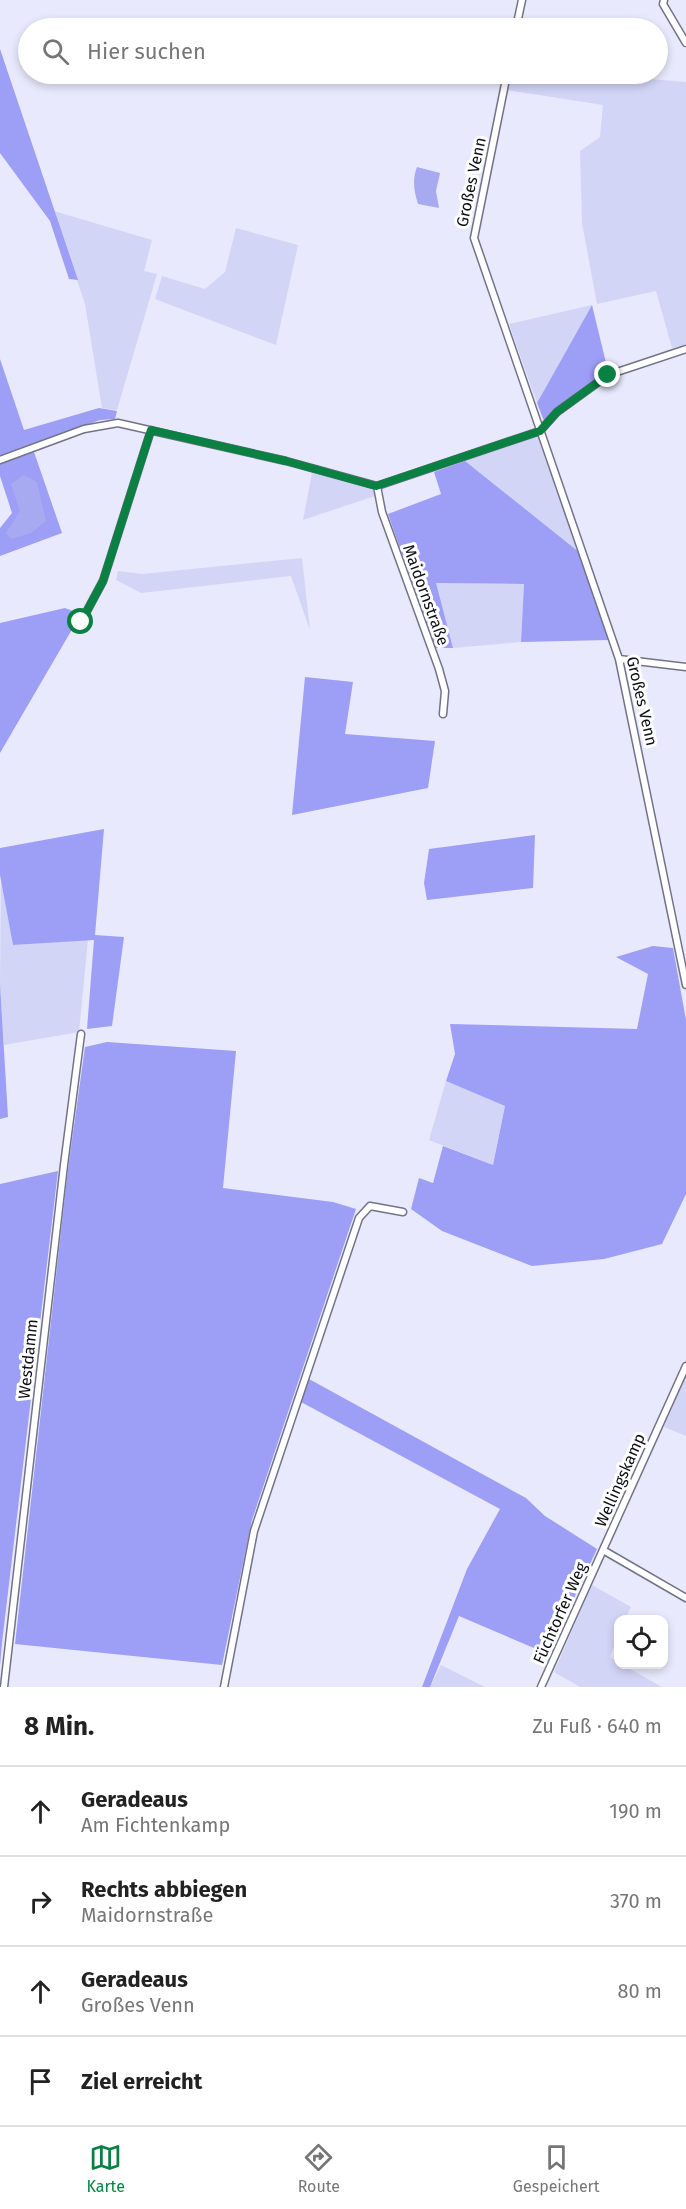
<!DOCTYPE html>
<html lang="de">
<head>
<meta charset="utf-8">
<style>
	:root { --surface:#fff; --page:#f2f2f2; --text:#222; --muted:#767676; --line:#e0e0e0; --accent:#0b8043 }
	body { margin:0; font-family:"Fira Sans",sans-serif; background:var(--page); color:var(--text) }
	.controls { position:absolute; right:18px; bottom:18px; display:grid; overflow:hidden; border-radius:12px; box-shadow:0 3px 9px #0003 }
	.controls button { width:54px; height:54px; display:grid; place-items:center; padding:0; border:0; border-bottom:2px solid var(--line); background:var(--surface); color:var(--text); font:30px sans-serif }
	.stop { position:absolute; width:18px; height:18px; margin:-14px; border:4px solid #0b8043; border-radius:50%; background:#fff }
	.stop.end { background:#0b8043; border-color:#fff; box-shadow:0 2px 6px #0008 }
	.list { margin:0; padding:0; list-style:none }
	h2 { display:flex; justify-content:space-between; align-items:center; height:78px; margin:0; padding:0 24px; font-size:26px }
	h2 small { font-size:20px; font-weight:400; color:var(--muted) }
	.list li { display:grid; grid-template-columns:39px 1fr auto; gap:18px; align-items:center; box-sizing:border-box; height:90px; padding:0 24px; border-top:2px solid var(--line) }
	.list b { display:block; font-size:22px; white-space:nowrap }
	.list p { margin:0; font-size:20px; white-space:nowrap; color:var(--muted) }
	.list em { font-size:20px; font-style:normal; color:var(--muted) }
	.icon { flex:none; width:33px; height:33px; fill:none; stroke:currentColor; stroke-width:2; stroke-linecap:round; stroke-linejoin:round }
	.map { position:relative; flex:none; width:686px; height:1687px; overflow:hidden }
	.search { position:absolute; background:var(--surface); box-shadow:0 3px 9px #0003; left:18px; right:18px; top:18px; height:66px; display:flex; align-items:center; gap:15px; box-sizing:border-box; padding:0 21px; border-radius:33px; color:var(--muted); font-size:22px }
	.sheet { height:438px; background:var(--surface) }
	nav { display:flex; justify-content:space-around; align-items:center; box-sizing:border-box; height:84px; border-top:2px solid var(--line); background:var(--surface); font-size:16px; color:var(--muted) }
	nav a { display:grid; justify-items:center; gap:3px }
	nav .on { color:var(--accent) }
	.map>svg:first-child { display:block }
</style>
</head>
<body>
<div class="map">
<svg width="686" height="1687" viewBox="0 0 686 1687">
	<rect width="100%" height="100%" fill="#e8e9fc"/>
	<path fill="#d3d5f7" d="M511,74h78l97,8v262l-14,4 -16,-57 -59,13 -15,-81 -2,-72 20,-14 3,-32 -96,-15z
		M54,211l98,29 -8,31 13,3 -40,136 -15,-2 -17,-104z
		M236,228l62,17 -22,100 -121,-46 7,-23 43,13 20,-17z
		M592,305l-55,98 -28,-79z
		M537,435l42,117 -114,-91z
		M312,473l61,16 2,7 -72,24z
		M302,558l8,72 -19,-54 -150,17 -25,-13 2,-9 24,3z
		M435,583l89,1 -3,58 -68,6z
		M1,874l12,71 75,-5 -9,92 -75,13 -4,-61z
		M446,1081l59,25 -12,59 -64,-25z
		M686,1376v60l-22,-9z
		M592,1585l39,22 -6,12 -7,1v16l-8,21 8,5v2l5,1 39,22h-82l-26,-15z
		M441,1665l44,22h-55z"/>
	<path fill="#9d9ef6" d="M0,49l78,231 -9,-1 -19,-58 -50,-68z
		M592,305l16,66 -64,50 -7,-18z
		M0,359l24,71 75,-22 18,3 -2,8 -15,1 -100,36z
		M34,452l28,81 -62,23v-28l12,-15 -12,-37v-12z
		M465,461l114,91 30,88 -88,2 3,-58 -88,-1 17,65h-18l-47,-134 53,-20 -7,-22z
		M65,608l16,6 -81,139v-130z
		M305,677l48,5 -8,52 90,7 -7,47 -136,27z
		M104,829l-9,106 29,2 -12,89 -25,3 7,-89 -81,5 -13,-70v-27z
		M535,835l-2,53 -106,12 -3,-17 5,-34z
		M653,946l20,2 13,72v174l-24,50 -58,15 -72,7 -90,-35 -31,-22 8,-31 14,5 10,-37 50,19 12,-59 -59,-25 9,-27 -5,-30 187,5 11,-55 -32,-17z
		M0,984l8,133 -8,2z
		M107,1042l129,9 -13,137 110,14 23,7 -104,311 -30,145 -207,-21 53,-475 17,-122z
		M58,1171l-56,472 -2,23v-482z
		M309,1379l217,119 19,18 52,33 -49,105 -89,-38 -29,71h-8l45,-118 33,-60 -199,-107z"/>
	<path fill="#a8aaf1" d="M417,167l23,6 -4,18 3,17 -21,-4c-4,-13 -6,-24 -1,-37z
		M24,475l13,7 9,39 -15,12 -20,6 -5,-6 14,-22 -9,-27z"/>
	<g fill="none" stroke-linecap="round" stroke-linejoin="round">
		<g stroke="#727387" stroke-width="9">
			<path id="street" d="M664,0l-1,4 23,39
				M516,28l6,-28
				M507,74l-33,164 145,421 67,326
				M0,460l84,-31 34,-6 168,38 91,25 163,-55 17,-19 51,-37 78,-26
				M377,486l5,26 57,157 6,22 -2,23
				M81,622l22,-41 48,-151
				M619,659l67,8
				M603,1550l83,48
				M4,1687l60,-522 17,-131
				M224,1687l30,-156 105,-313 11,-12 33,6
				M541,1687l145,-321"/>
		</g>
		<use href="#street" stroke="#fff" stroke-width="6"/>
	</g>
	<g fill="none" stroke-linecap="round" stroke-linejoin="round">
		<path stroke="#0b8043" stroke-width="8" d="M81,622l22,-41 48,-151 135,31 90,25 164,-55 17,-19 51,-37"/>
	</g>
	<g text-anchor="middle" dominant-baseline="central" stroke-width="6" stroke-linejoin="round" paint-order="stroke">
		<g font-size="16" fill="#0d0e15" stroke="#fff">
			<text transform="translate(471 182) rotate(-78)">Großes Venn</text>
			<text transform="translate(426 595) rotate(70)">Maidornstraße</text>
			<text transform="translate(642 701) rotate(77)">Großes Venn</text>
			<text transform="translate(28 1359) rotate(-84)">Westdamm</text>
			<text transform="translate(620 1480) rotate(-66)">Wellingskamp</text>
			<text transform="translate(560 1613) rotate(-66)">Füchtorfer Weg</text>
		</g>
	</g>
</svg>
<div class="controls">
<button><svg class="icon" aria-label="locate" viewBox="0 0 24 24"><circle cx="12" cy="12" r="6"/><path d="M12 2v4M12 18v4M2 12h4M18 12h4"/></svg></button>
</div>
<div class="stop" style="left:81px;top:622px"></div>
<div class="stop end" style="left:608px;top:375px"></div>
<div class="search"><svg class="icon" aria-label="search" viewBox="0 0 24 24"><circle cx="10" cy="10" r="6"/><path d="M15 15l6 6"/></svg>Hier suchen</div>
</div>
<section class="sheet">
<h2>8 Min.<small>Zu Fuß · 640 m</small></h2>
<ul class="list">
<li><svg class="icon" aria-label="ahead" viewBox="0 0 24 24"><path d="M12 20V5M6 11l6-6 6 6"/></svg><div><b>Geradeaus</b><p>Am Fichtenkamp</p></div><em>190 m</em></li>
<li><svg class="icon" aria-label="right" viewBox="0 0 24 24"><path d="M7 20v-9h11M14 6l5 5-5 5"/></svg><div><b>Rechts abbiegen</b><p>Maidornstraße</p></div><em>370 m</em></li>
<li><svg class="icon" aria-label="ahead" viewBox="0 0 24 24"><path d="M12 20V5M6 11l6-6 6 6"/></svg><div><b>Geradeaus</b><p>Großes Venn</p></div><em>80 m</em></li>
<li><svg class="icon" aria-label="arrive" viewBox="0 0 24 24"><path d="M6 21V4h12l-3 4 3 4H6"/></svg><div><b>Ziel erreicht</b></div></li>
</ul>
</section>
<nav>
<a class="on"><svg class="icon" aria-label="map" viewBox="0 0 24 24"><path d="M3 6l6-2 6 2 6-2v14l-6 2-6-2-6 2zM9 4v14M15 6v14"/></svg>Karte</a>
<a><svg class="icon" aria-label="directions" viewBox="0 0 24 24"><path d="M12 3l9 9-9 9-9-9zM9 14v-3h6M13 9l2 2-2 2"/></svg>Route</a>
<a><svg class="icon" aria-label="saved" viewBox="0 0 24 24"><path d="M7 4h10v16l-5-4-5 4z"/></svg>Gespeichert</a>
</nav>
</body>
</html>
